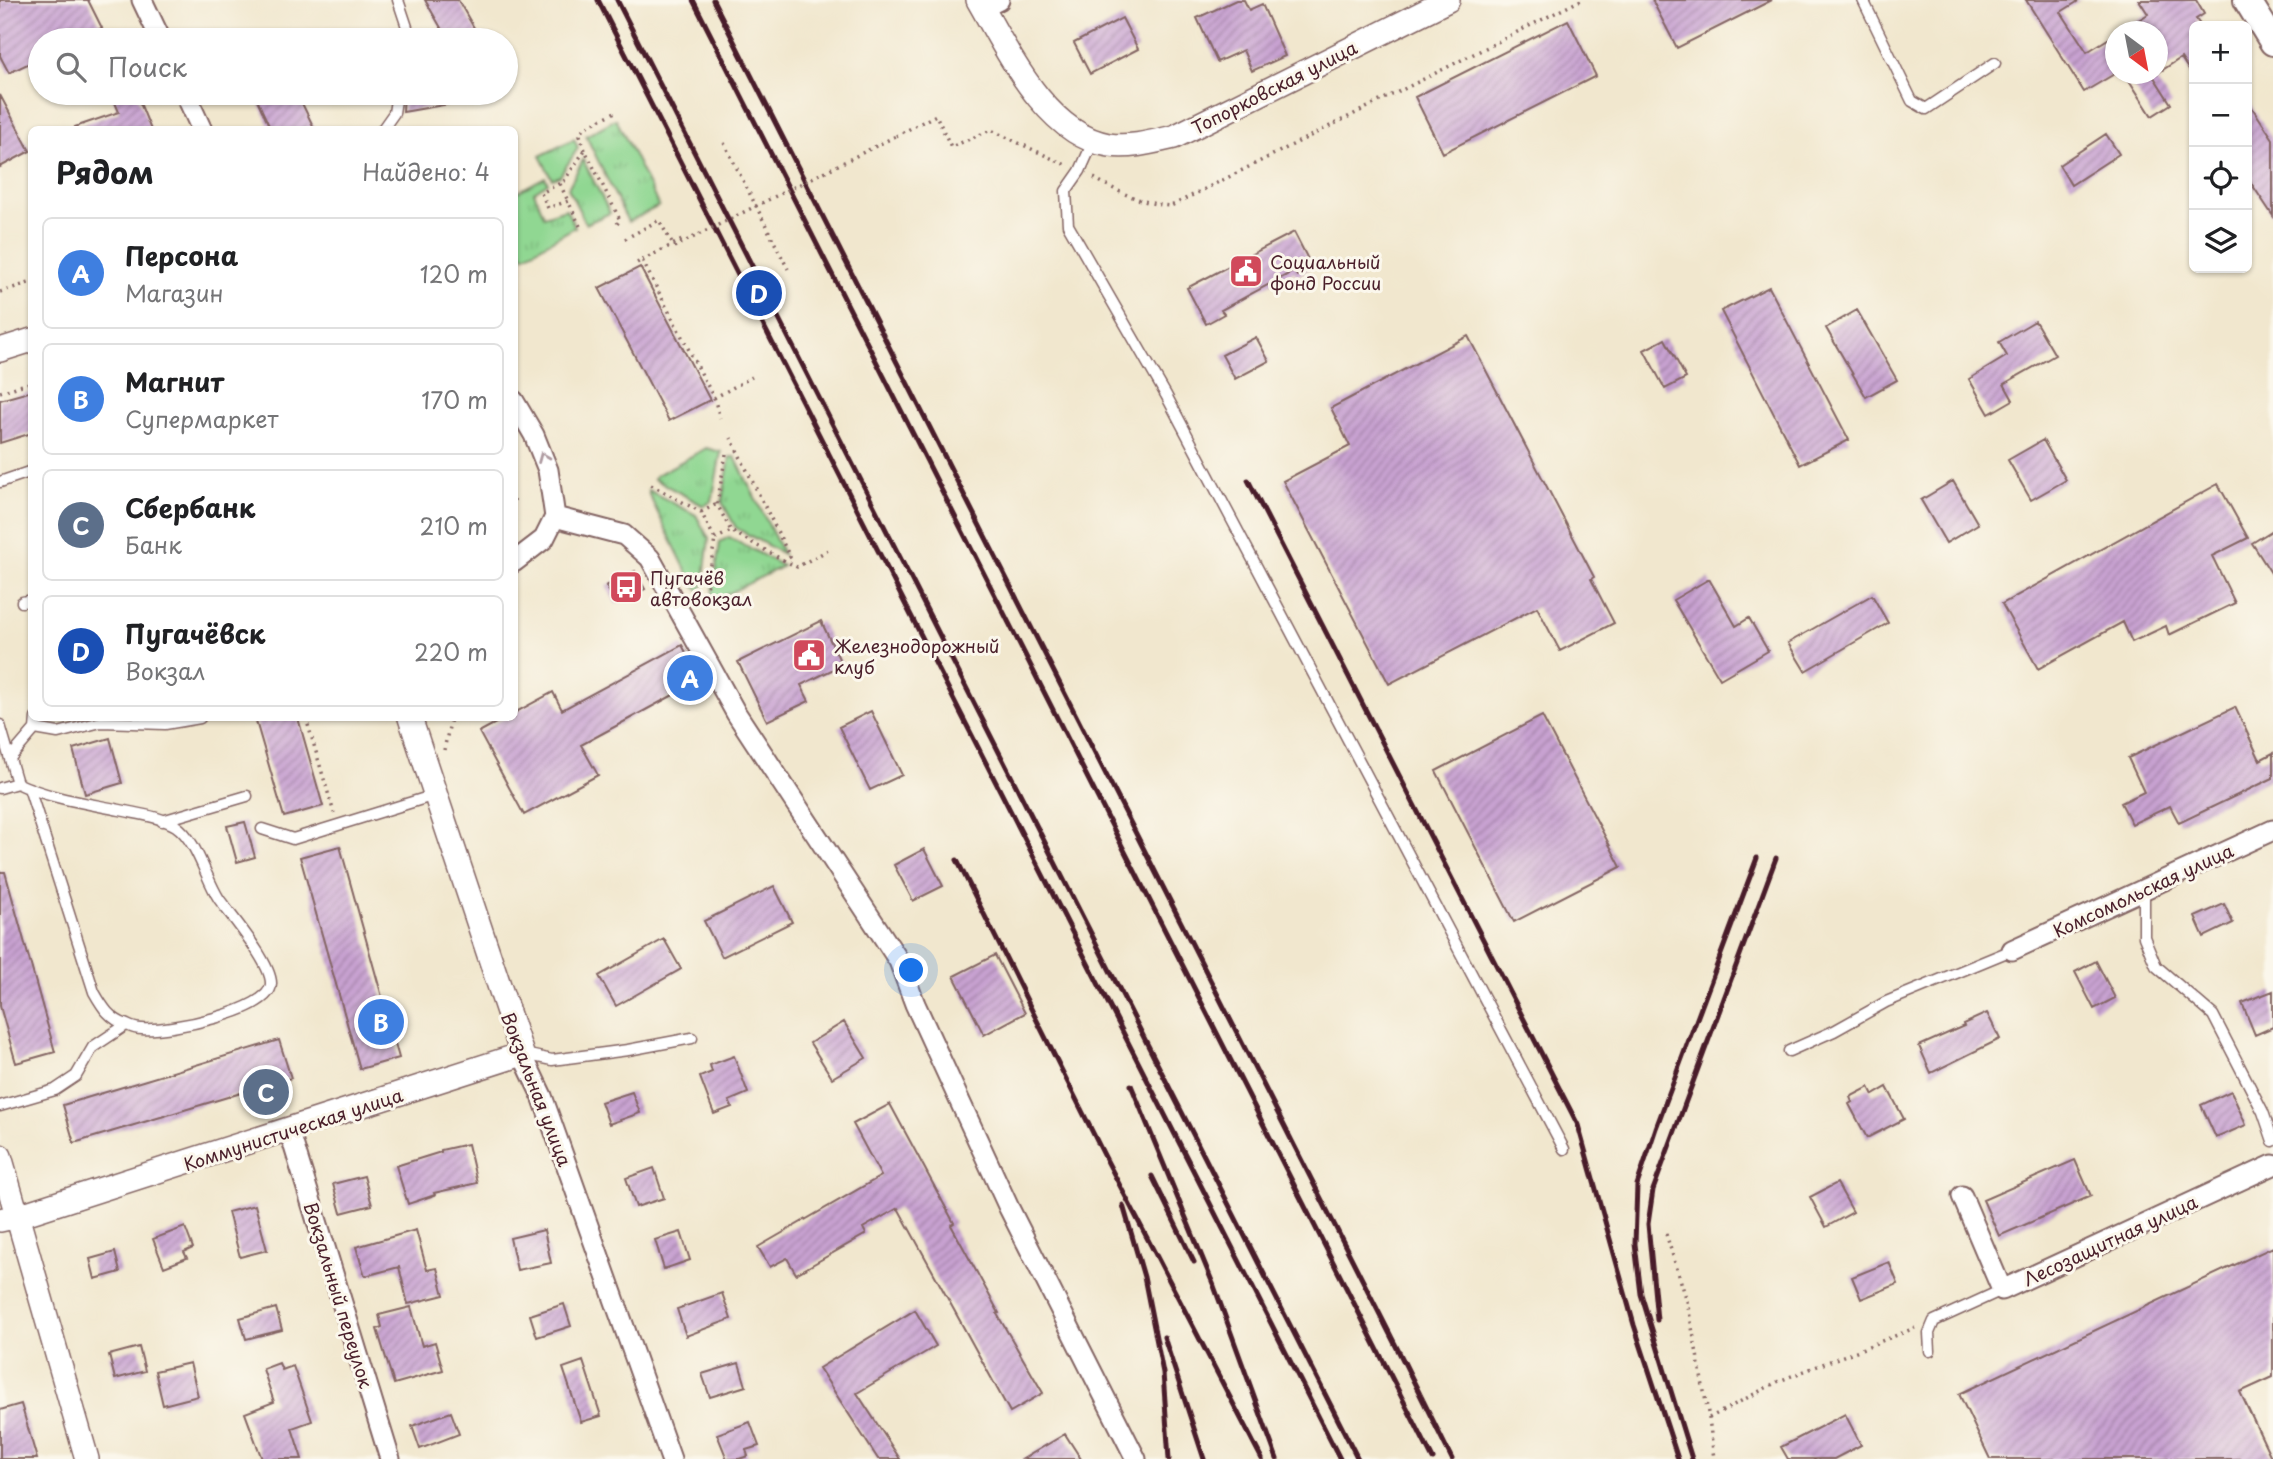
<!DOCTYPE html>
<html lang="ru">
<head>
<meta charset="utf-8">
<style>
	:root { --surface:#fff; --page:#f6f6f6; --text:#202124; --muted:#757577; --line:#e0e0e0; --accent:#2563eb }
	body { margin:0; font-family:"Playpen Sans",sans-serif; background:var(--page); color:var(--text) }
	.controls { position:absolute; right:21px; top:21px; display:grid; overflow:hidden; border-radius:10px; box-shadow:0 2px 5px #0004 }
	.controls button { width:63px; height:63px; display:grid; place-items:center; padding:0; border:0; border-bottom:2px solid var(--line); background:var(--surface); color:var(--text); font:35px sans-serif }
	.compass { position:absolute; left:2105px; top:21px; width:63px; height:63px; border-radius:50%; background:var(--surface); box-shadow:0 2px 5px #0004; rotate:148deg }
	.you { position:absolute; left:912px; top:971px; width:24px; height:24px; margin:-18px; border:5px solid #fff; border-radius:50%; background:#1a73e8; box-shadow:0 0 0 10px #1a73e833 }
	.badge { display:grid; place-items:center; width:46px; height:46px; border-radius:50%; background:var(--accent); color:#fff; font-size:23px; font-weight:700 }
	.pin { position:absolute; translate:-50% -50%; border:4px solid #fff; box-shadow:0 2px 7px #0006 }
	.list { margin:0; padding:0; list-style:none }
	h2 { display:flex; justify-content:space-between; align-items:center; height:91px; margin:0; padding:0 28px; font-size:30px }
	h2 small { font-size:23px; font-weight:400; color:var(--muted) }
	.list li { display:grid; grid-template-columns:46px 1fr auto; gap:21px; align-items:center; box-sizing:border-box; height:112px; margin:0 14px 14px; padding:0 14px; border:2px solid var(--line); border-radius:10px }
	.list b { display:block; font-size:26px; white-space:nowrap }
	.list p { margin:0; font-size:23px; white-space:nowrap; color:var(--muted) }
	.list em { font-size:23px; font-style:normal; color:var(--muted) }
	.icon { flex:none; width:38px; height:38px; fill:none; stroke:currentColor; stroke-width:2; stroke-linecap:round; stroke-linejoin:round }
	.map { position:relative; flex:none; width:2273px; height:1459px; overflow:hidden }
	.search { position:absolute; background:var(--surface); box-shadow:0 2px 5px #0004; left:28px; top:28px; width:490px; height:77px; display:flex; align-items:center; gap:18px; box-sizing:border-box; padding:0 24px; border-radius:38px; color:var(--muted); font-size:26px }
	.panel { position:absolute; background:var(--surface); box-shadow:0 2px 5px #0004; left:28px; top:126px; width:490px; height:595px; border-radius:10px }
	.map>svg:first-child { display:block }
</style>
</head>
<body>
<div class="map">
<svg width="2273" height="1459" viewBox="0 0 2273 1459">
	<defs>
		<pattern id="grass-tufts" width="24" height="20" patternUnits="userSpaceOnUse" patternTransform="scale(1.75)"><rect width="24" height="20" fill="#90d792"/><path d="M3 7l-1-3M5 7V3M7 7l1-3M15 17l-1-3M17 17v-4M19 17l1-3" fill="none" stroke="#7eb87e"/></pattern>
		<pattern id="building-hatch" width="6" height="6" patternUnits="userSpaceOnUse" patternTransform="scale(1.75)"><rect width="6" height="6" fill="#c8a2d1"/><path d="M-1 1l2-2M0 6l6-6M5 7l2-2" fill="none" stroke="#a483aa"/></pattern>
	</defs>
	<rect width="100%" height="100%" fill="#fbf7ec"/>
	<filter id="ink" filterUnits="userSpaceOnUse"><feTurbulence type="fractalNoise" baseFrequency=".0143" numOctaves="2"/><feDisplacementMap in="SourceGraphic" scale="14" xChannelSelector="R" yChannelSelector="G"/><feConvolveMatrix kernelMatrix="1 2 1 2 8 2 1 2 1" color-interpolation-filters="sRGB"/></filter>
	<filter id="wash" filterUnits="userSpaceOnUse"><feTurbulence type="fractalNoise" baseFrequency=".00686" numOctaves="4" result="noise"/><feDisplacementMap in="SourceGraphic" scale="28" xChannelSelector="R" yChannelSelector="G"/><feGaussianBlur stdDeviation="1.57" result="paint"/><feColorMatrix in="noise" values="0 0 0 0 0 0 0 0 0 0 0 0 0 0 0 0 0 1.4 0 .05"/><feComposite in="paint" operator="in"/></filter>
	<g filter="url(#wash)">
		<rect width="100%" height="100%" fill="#f1e7ce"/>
		<path fill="url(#grass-tufts)" stroke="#6d7b5e" stroke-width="2" d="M616,119l43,87 -31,16 -42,-86z
			M574,139l4,9 -18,28 -8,3 -12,-23z
			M583,160l27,53 -24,11 -18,-36z
			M545,177l3,6 -14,9 10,24 22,-7 9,18 -51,29 -9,-19v-44z
			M706,448l15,4 -9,49 -8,5 -50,-27 1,-3z
			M730,457h5l48,97 -47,-26 -14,-26z
			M648,490l48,25 13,24 -7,53 -8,-6 -45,-91z
			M729,537l54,29 -61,31 -10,-1 8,-54z"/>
		<g id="blocks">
			<path fill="url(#building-hatch)" d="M0,0h88l14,28 -25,12h-37v18l-31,15 -9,-17z
				M425,0h33l23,40h-33z
				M1236,0h8l5,10 13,-6 23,52 -33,15 -9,-21 -26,12 -20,-44z
				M1652,0h120l-95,48z
				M2026,0h54l-19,12 26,40 29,-18v39l-32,19z
				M2139,0h57l8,14 -8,5 5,7h-7v52l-13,-20 -23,15v-41h-38l28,-18z
				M1122,18l16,31 -48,25 -16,-31z
				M1568,20l28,56 -153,77 -28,-56z
				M2125,74h27l19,30 -19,12z
				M111,93h25l15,37h-75l-1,-3 44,-15z
				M254,93h43l18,37h-44z
				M404,93h56l1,9 -58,10z
				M0,95l30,56 -30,16z
				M2247,100l26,39v77l-26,-39z
				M2106,134l13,20 -48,31 -12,-20z
				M1294,232l18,35 -15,9 -3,-5 -73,39 3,4 -18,10 -19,-36z
				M640,267l70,133 -41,21 -70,-133z
				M1769,287l80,153 -49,25 -79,-154z
				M1857,310l40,70 -31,17 -40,-69z
				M2035,321l20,34 -51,29 9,16 -24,14 -20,-35 38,-23 -8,-14z
				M1468,336l126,241 -3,2 23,44 -54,28 -23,-44 -148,77 -106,-203 67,-35 -19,-38z
				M1256,337l13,24 -34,18 -13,-24z
				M1665,339l21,39 -21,11 -21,-39z
				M32,391v42l-32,10v-43z
				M2043,440l23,40 -35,20 -23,-40z
				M1953,481l25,43 -32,19 -25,-43z
				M2218,484l30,54 -36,18 23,47 -66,32 -3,-9 -34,16 -9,-20 -85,47 -36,-65z
				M2273,530v46l-21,-33z
				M635,571l10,18 -29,15 -10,-18z
				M1709,579l27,47 13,-8 19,33 -48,28 -47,-79z
				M1872,595l16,28 -83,48 -17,-28z
				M821,621l21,44 -41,20 8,16 -42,20 -29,-59z
				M682,645l19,35 -120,65 17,30 -74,40 -45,-83 26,-14h9v-5l39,-21 9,18z
				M2235,707l25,53 13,-7v25l-94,45 -9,-17 -38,18 -11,-21 23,-11 -16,-34z
				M871,711l31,64 -32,15 -31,-63z
				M1542,716l79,151 -107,55 -78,-151z
				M255,718h43l25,88 -39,11z
				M110,738l12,45 -37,11 -12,-45z
				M245,822l10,35 -18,5 -10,-36z
				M340,846l59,212 -39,11 -60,-212z
				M924,849l19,37 -30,15 -19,-36z
				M0,872h5l50,180 -39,11 -16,-57z
				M774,886l18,36 -70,35 -18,-36z
				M2224,904l9,19 -29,14 -9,-20z
				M664,939l17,30 -65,37 -17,-30z
				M995,955l30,58 -41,22 -30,-59z
				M2096,961l19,37 -21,11 -19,-37z
				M2273,991v36l-18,8 -13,-32z
				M1987,1013l13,26 -69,34 -12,-27 45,-20 -1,-2z
				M844,1022l22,36 -34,20 -22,-35z
				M279,1040l12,38 -217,65 -11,-38z
				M734,1056l14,37 -19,8 3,6 -18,7 -14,-37 12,-5 -2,-7z
				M1869,1087l4,8 14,-8 17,32 -37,19 -18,-34 3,-2 -2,-5z
				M2231,1091l15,34 -30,13 -15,-33z
				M632,1092l8,21 -31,11 -8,-22z
				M890,1104l64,119 -3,2 48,88 -2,1 46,79 -33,19 -112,-204 -35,20 3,6 -70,40 -9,-16 -17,9 -12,-20 123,-71 -28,-52z
				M468,1144l9,39 -43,10 1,2 -27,9 -12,-38 45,-14v-2z
				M2075,1160l16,36 -92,40 -16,-36z
				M654,1168l10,30 -28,9 -10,-29z
				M364,1176l8,29 -31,8 -8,-29z
				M1837,1183l16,29 -27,15 -16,-30z
				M255,1205l12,45 -27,7 -12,-45z
				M185,1227l8,21 -9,4 3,6 -23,9 -11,-28z
				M416,1230l11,40 10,-2 7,27 -36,9 -9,-37 -34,9 -9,-29z
				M544,1230l7,33 -34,7 -7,-32z
				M681,1232l9,28 -26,9 -9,-29z
				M2273,1247v130l-33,15 32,67h-282l-31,-65z
				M115,1252l5,20 -25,7 -5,-20z
				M1889,1262l9,22 -37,15 -9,-22z
				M722,1293l9,26 -45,17 -9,-27z
				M564,1304l7,22 -34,11 -7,-22z
				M411,1307l11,39 13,-4 8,28 -49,14 -17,-55 5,-2 -3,-12z
				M276,1308l6,22 -36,9 -6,-21z
				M915,1310l21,36 -79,47 43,66h-22l-59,-91z
				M139,1347l6,24 -30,8 -6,-24z
				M583,1361l18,55 -20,6 -18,-54z
				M190,1363l8,33 -35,9 -8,-34z
				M279,1363l3,7 11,-4 19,55 -20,7 10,31h-40l-17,-46 29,-11 -11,-33z
				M739,1363l7,23 -36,11 -8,-23z
				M21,1404l16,55h-37v-49z
				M451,1412l8,22 -39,15 -8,-23z
				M1845,1414l16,31 -27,14h-46l-7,-12z
				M750,1422l9,24 -13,4 2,6 -9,3h-12l-10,-25z
				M1065,1434l16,25h-58z"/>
		</g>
	</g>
	<g filter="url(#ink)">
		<use href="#blocks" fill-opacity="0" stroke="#846564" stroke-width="2"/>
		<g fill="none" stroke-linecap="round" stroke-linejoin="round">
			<g stroke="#846564" stroke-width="13">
				<path id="service" d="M398,0l9,27 -2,13
					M1863,0l49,101 14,8 69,-46
					M382,130l12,-17 3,-20
					M1093,142l-13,29 -14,20 2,34 98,170 398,754
					M0,482l32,-11
					M22,602l10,-2
					M0,725l17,58
					M35,729l23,4 43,-11 64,2 35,-6
					M10,758l25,-29 1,-11
					M0,788l17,-5c31,15 69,20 103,27 18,4 39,6 56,16 20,13 30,53 43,73 13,18 53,65 52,85 0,27 -105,48 -129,45 -4,0 -11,-2 -15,-4 -17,-6 -24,-17 -33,-33l-65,-204
					M162,821l85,-25
					M262,829l31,10 142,-44
					M2144,890v47l12,29 57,49 50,97 10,29
					M1789,1051l45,-20 52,-29 126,-52
					M524,1054l28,6 76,-10 64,-12
					M0,1106l55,-16 21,-14 17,-29 33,-22
					M1930,1351l-1,-18 5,-12 68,-31"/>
			</g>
			<g stroke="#846564" stroke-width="23">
				<path id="minor" d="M142,0l19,40
					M983,8l16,-8
					M185,93l17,37
					M514,401l20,34 14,35 7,47 -11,22 -30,23
					M555,517l69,18 26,23 86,155 163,248 16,43 94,204 127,251
					M2012,950l261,-120
					M522,1054l20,42 129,363
					M289,1130l101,329
					M1962,1196l40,94 271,-125"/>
			</g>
			<g stroke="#846564" stroke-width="26">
				<path id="tertiary" d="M978,0c29,50 68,135 131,145 22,3 43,-3 65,-8l274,-137
					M0,350l32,-10
					M0,1156l87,303
					M0,1220l18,-4 504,-162 -112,-336"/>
			</g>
			<g stroke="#846564" stroke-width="30">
				<path id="secondary" d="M2247,0l26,42"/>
			</g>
			<path stroke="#846564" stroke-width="3.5" stroke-dasharray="2 5" stroke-linecap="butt" d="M896,136l40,-21 15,32 40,-17 77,36
				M724,143l64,126
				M585,150l-5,-15 4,-7 33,-17
				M1094,178c24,14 49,26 77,28l410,-206
				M560,184l8,17
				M580,226l-12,-25 -20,7 -7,-15 23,-12 21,-31 35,70 -3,4
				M625,239l34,-19 15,27
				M642,260l40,-20
				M637,263l5,-3 72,138 6,20
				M0,292l32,-10
				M514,316l4,-2
				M0,392l32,-10
				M714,398l38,-21
				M726,454l-9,50 14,27 52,29 7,-3 -59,-119
				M651,485l50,27 14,27 -9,56
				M514,499v3
				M701,512l16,-8
				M715,539l16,-8
				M783,560l14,7 33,-18
				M306,718l28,95
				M444,750l7,-32
				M1666,1234l21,67 22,117 5,41
				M1709,1418l70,-37 136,-53"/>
			<use href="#service" stroke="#fff" stroke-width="10"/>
			<use href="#minor" stroke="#fff" stroke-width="19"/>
			<use href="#tertiary" stroke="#fff" stroke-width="23"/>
			<use href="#secondary" stroke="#fff" stroke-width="26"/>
			<path stroke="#4a1f2b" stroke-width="5" d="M598,0l742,1459
				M617,0l741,1459
				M693,0l740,1459
				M713,0l687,1354 52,105
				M1248,480l330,645 56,200 44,134
				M957,860l147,295 158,304
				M1131,1085l83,201 63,173
				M1152,1176l42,86
				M1123,1205l21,72 19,96 6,86
				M1657,1320l-9,-96 5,-34 123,-332
				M1164,1337l40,122
				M1692,1459l-51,-165 -6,-50 2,-59 19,-57 101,-270"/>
			<path stroke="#846564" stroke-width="3.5" stroke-dasharray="2 5" stroke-linecap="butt" d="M674,247l222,-111"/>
		</g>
		<defs><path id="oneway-chevron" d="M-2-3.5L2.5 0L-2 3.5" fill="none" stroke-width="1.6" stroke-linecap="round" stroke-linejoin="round" transform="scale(1.75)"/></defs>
		<use stroke="#ae9aa0" href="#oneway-chevron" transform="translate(543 457) rotate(-112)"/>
	</g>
	<defs>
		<g id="civic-square" transform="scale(1.75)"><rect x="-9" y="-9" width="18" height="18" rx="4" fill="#d1495b" stroke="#fbf7ec"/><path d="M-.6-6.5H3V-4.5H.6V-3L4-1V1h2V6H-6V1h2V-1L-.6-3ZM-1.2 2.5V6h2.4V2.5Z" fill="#fff"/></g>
		<g id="bus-square" transform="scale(1.75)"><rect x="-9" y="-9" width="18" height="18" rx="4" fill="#d1495b" stroke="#fbf7ec"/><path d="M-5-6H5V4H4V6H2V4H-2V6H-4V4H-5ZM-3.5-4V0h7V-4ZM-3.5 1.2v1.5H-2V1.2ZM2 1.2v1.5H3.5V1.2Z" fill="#fff"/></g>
	</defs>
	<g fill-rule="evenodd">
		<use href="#civic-square" x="1246" y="271"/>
		<use href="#bus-square" x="626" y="587"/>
		<use href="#civic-square" x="809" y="655"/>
	</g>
	<g text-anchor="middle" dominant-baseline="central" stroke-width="6" stroke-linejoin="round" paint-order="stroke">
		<g font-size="18" fill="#4a1f2b" stroke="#fbf7ec">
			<text transform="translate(1274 87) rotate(-27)">Топорковская улица</text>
			<text transform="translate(2143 890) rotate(-25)">Комсомольская улица</text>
			<text transform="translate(537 1089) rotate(69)">Вокзальная улица</text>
			<text transform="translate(293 1129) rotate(-18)">Коммунистическая улица</text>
			<text transform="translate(2110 1240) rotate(-25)">Лесозащитная улица</text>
			<text transform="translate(339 1295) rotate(73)">Вокзальный переулок</text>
		</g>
		<g font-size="18" fill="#4a1f2b" stroke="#fbf7ec" text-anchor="start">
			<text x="1270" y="261">Социальный<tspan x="1270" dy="21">фонд России</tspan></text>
			<text x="650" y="577">Пугачёв<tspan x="650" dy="21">автовокзал</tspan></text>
			<text x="834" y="645">Железнодорожный<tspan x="834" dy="21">клуб</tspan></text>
		</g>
	</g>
</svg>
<div class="controls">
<button>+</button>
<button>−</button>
<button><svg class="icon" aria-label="locate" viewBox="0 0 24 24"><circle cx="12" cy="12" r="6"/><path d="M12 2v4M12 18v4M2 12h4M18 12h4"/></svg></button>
<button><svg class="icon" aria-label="layers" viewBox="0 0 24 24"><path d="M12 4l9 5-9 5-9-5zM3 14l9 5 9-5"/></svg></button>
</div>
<svg class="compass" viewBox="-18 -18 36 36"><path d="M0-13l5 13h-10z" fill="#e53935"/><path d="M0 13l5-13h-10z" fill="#757577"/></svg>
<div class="you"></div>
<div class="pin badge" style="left:690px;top:678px;background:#3f7fe0">A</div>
<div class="pin badge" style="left:381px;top:1022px;background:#3f7fe0">B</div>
<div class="pin badge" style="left:266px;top:1092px;background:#5c6f8a">C</div>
<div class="pin badge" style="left:759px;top:293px;background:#1a4fb4">D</div>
<div class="search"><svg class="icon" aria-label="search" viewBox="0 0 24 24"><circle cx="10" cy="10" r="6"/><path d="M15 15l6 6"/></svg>Поиск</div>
<section class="panel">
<h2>Рядом<small>Найдено: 4</small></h2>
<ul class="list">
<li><span class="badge" style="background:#3f7fe0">A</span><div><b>Персона</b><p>Магазин</p></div><em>120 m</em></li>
<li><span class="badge" style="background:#3f7fe0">B</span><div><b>Магнит</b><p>Супермаркет</p></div><em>170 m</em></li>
<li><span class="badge" style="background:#5c6f8a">C</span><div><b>Сбербанк</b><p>Банк</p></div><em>210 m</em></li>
<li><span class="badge" style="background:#1a4fb4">D</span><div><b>Пугачёвск</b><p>Вокзал</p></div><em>220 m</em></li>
</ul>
</section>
</div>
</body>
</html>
